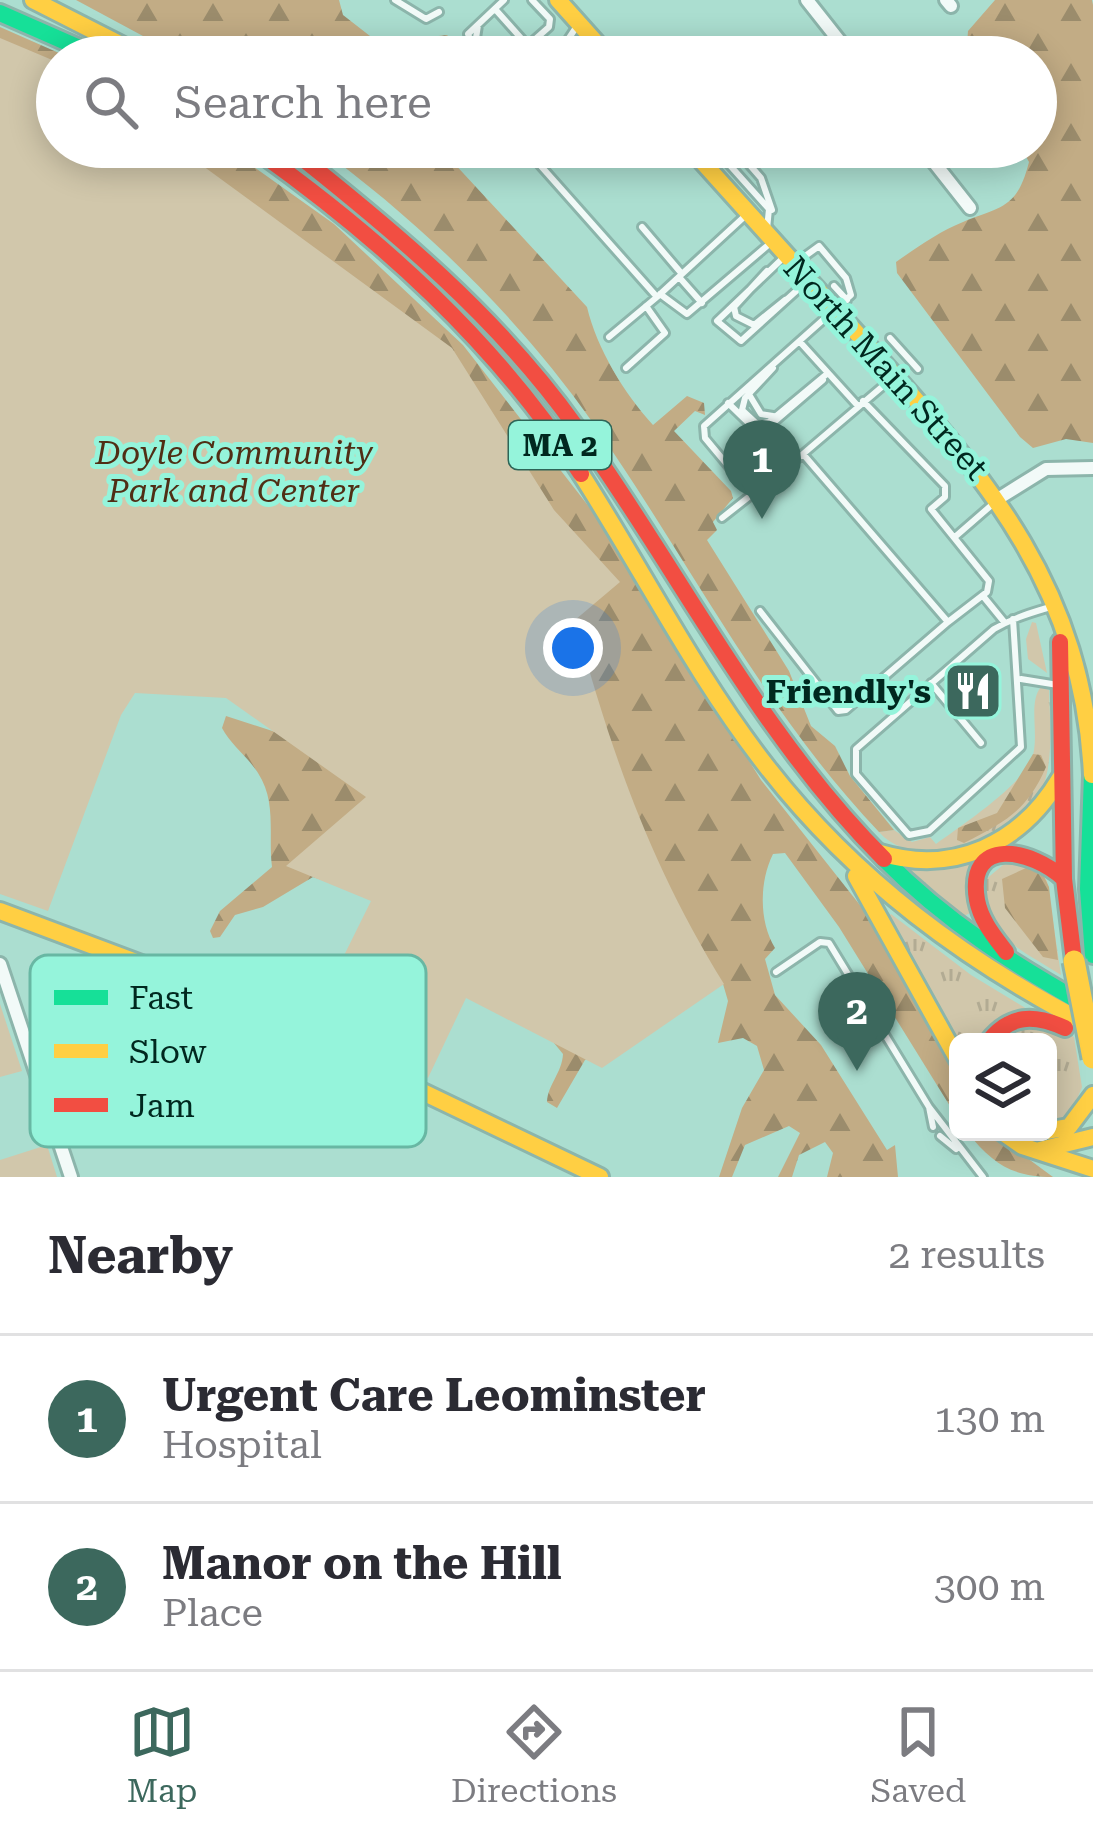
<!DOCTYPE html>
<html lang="en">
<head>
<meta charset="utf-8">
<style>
	:root { --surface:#fff; --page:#f2f2f3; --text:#2b2b33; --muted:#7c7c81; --line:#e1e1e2; --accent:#3c685d }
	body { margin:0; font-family:"Roboto Serif",serif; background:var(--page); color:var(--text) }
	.controls { position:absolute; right:36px; bottom:36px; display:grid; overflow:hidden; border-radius:18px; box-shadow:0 6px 30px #0003 }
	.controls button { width:108px; height:108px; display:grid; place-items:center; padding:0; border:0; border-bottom:3px solid var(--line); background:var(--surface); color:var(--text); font:60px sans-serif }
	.you { position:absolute; left:573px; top:648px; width:42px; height:42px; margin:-30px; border:9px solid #fff; border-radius:50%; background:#1a73e8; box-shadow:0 0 0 18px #1a73e833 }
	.badge { display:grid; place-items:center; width:78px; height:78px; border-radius:50%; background:var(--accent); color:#fff; font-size:39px; font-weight:700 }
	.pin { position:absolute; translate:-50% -99px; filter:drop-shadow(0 3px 6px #0008) }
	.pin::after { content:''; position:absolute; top:63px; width:42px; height:36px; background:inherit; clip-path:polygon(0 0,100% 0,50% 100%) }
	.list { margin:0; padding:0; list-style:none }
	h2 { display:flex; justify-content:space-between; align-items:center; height:156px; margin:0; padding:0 48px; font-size:51px }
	h2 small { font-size:39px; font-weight:400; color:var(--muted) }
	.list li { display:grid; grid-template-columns:78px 1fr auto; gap:36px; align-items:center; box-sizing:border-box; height:168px; padding:0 48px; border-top:3px solid var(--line) }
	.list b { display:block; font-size:45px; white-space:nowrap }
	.list p { margin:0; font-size:39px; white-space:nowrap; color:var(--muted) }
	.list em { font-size:39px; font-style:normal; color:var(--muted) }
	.icon { flex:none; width:66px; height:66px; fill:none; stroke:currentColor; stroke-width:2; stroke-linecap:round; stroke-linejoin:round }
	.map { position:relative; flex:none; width:1093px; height:1177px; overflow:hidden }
	.search { position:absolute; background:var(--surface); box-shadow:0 6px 30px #0003; left:36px; right:36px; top:36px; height:132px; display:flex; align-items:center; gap:30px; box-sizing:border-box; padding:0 42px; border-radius:66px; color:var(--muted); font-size:45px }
	.sheet { height:492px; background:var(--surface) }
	nav { display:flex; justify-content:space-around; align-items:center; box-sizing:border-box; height:168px; border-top:3px solid var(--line); background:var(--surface); font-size:33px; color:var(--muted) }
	nav a { display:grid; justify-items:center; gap:6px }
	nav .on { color:var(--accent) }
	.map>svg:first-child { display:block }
</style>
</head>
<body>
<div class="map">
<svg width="1093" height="1177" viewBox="0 0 1093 1177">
	<defs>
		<pattern id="grass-tufts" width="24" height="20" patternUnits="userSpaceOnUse" patternTransform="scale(3)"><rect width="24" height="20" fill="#d1c7ab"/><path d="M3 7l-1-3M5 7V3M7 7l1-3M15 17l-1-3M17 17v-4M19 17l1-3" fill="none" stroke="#b2ab93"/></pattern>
		<pattern id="forest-firs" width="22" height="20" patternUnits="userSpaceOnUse" patternTransform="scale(3)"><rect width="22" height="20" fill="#c2ac85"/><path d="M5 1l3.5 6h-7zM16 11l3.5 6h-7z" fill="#9b8c6c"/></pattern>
	</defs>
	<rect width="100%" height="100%" fill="#abded0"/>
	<path fill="url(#grass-tufts)" d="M1032,622l4,1 11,50 -19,-14 -2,-20z
		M1041,687l8,3c1,33 5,73 -8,102 -21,49 -124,84 -162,40l15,-2 18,12 18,-5 6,7c25,-18 82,-56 95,-83 10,-23 -4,-58 10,-74z
		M1009,860h20l18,21 14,94c-45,-29 -76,-37 -76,-95z
		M979,862l-12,23 3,28 -6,3 -56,-47z
		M891,914l80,61 56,34 -47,33h-22l-70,-125z
		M1050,1026l24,11 8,50 -11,27 -23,11v-83h-51l14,-14z"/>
	<path fill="url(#forest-firs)" d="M76,0h263l4,15 36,28 68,-8 20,22h-285z
		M995,0h97l1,5v438l-27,-4 -33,9 -13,-11 -123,-164 -1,-11c20,-14 44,-31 67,-40 39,-16 54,-13 66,-60l-8,-15h15v-90h-70l2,-26z
		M0,27l68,30h-11v90h169l108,77 129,121 134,172 164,263 125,158 72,134v47l-119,-192 -54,-74 -12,1c-14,28 -14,68 2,94l-10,11 10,36 46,50 66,105 8,-5 3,32h-71l6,-24 -8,-11 -26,13 -7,22h-14l22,-44 -11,-7 -44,19 -13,32h-13l23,-69 22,-38 -7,-24 -14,-8 -25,5 10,-42 -5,-17 -138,76 -28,48 -10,-6c1,-18 15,-29 16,-48l-9,-11 53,-65 -294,-101 -50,30 -28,8 -15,22 -7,1 -3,-7 10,-20 52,-44c-4,-32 5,-65 -14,-94 -10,-16 -27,-28 -36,-45l4,-12 74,24 -300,-219z
		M318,147h121l148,160c10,42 37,86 66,118l34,-29 17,7 1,12 -10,-4 -21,20 57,60 2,7 -20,24 4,8 -10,10 82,131 22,55 24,20 15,30 44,54 -15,2c-116,-122 -190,-272 -286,-409 -75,-107 -171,-199 -275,-276z
		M1033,754l8,1 5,12c-19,44 -40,54 -82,76l-7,-3 1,-12 39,-15z
		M1026,868l16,4 7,15 9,73 -15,-3 -38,-49 -3,-29z
		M967,1132h25l61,45c-41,0 -60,-13 -86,-45z"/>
	<path fill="#d1c7ab" d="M0,38l57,24v85h120l275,201 102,162 66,72 -45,38c37,135 75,244 149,364l-122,84 -136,-70 -38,80 -116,-58 59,-119 -85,-35 80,-69 -140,-99 -91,-5 -14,22 -73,196 -48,-17z
		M0,1004l22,67 -22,6z
		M47,1145l10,32h-57v-17z"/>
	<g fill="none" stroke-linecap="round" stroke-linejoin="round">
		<g stroke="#8cb5ab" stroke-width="12">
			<path id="lane" d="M395,0l31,19 13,-7
				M495,9l33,37
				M478,25l-3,20 8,12
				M577,26l-10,15 11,16
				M477,57l-9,-23 36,-34
				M507,57l17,-10
				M515,57l34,-30 1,-8 -18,-19
				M524,147l133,150 88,-81
				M734,147l27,31 11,32
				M707,161l11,-9 51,57 -2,20
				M642,227l40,47
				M783,258l-66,63 24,20 64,-58
				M767,271l-33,36 2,9 18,9 31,-25
				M679,277l23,26
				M834,286l13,14
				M660,294l27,20 80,-68
				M609,337l48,-40
				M890,338l28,31
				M800,342l58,64
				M626,368l39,-35 -19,-27
				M773,368l-28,30 -3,12 15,14 12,-2 59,-49
				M750,396l11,18 12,2
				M863,401l82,85v11l-14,12 58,72 -2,11 -39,30 -145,-168 87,-74
				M728,403l32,31 63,-54
				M735,474l-30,-36 -1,-12 147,-131 -5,-17 -27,-32 -22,16
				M722,518l81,-64
				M956,536l38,-33
				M983,596l22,27
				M760,611l78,100 8,-1 102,-88
				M1013,619l8,128 -92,84 -20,4 -53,-61v-25l138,-120c19,-11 39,-17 60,-23
				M1021,679l37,6
				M931,683l50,60
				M776,972l44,-30 9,1 100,164 54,70
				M929,1107l4,20
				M940,1136l16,13"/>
		</g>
		<g stroke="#8cb5ab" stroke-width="18">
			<path id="street" d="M807,0l45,57
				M946,0l5,6
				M922,147l48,61
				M1001,497l45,-28 47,-1
				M0,964l71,213"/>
		</g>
		<g stroke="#8cb5ab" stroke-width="22">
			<path id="fast" d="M0,13l100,44
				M1092,775l-4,114 5,66
				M884,859c62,63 132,107 209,150"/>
		</g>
		<g stroke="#8cb5ab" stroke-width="22">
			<path id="slow" d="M33,0l112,57
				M558,0l51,57
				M689,147c61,68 122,136 183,203 118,132 211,240 220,425
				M581,474c62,97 115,202 186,293 88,113 199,195 326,260
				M880,853c74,22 141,-9 180,-75
				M856,876l102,184
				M0,911l208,78 392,188
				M1002,1132l20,14 71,23
				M1040,1132l29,-5 24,-32
				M1040,1150l53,-13"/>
		</g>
		<g stroke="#8cb5ab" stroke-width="22">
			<path id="jam" d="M252,147c127,90 244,195 329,327
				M288,147c105,83 210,170 288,280 103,143 182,306 308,432
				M1060,642l4,237 10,82
				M1006,952c-12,-16 -25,-31 -29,-52 -11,-65 55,-51 87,-21
				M988,1042c22,-28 46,-28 77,-14"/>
		</g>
		<use href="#lane" stroke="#f2faf8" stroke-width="6"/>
		<use href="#street" stroke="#f2faf8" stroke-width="12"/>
		<use href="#fast" stroke="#16e098" stroke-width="16"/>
		<use href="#slow" stroke="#ffcf43" stroke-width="16"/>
		<use href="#jam" stroke="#f24e42" stroke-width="16"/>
		<g stroke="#8cb5ab" stroke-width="27" stroke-linecap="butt">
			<path id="slow-bridge" d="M1074,961l19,97"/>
		</g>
		<use href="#slow-bridge" stroke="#ffcf43" stroke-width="21"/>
	</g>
	<defs>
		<g id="restaurant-square" transform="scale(3)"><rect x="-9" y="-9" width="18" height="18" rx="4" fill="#3c685d" stroke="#95f4db"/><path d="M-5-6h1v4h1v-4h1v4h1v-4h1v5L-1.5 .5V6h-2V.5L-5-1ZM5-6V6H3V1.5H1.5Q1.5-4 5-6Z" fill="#fff"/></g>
	</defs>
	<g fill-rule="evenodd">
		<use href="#restaurant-square" x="973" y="691"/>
	</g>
	<g text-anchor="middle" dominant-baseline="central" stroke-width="10" stroke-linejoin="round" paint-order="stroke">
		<rect fill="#95f4db" stroke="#2d6557" stroke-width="3" x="509" y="421" width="102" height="48" rx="9"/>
		<g font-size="30" font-weight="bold" fill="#00281f">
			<text x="560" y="445">MA 2</text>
		</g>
		<g font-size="33" fill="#00281f" stroke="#95f4db">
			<text transform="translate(886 368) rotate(48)">North Main Street</text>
		</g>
		<g font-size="33" font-style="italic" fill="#502e15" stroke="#95f4db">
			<text x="234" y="452">Doyle Community<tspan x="234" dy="38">Park and Center</tspan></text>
		</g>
		<g font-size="33" font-weight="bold" fill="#00281f" stroke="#95f4db" text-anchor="end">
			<text x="931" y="691">Friendly's</text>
		</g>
	</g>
	<rect x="30" y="955" width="396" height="192" rx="18" fill="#95f4db" stroke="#68b7a3" stroke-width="3"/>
	<rect x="54" y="990" width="54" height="15" fill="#16e098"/>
	<rect x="54" y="1044" width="54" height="14" fill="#ffcf43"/>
	<rect x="54" y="1098" width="54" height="14" fill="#f24e42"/>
	<g font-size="33" fill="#00281f">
		<text x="129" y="1009">Fast</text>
		<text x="129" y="1063">Slow</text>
		<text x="129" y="1117">Jam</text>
	</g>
</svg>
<div class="controls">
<button><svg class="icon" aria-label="layers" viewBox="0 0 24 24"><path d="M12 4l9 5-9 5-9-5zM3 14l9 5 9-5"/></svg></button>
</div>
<div class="you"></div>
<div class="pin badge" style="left:762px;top:519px">1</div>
<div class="pin badge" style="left:857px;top:1071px">2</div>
<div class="search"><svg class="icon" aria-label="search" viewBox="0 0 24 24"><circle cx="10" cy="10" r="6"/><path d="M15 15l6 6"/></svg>Search here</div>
</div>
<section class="sheet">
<h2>Nearby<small>2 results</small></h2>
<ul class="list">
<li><span class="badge">1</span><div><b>Urgent Care Leominster</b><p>Hospital</p></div><em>130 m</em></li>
<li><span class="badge">2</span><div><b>Manor on the Hill</b><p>Place</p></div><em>300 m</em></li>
</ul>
</section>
<nav>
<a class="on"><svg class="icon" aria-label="map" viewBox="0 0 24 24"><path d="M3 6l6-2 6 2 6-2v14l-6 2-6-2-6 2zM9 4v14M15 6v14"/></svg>Map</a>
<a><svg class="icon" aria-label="directions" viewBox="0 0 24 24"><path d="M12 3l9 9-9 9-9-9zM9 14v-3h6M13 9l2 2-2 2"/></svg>Directions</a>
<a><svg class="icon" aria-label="saved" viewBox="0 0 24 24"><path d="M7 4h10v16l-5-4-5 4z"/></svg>Saved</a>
</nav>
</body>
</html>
